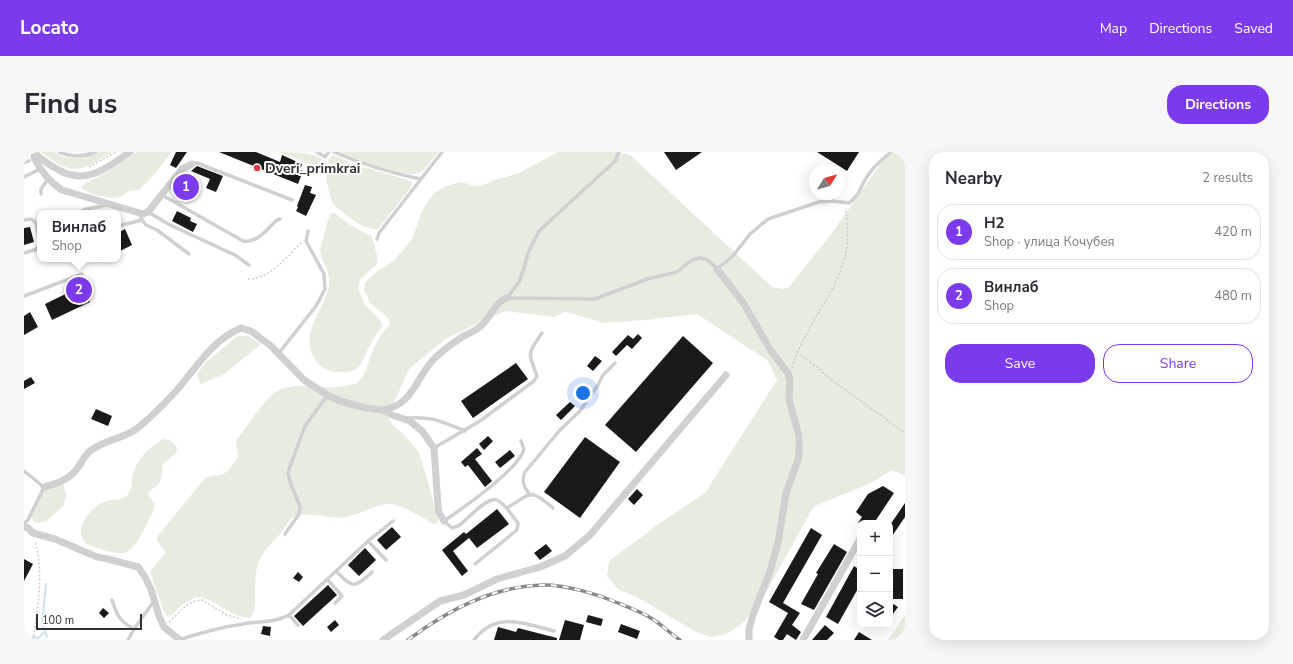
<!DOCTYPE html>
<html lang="en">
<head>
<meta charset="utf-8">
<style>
	:root { --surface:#fff; --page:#f7f7f7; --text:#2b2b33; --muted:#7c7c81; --line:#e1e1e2; --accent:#7c3aed }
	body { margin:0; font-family:"Nunito Sans",sans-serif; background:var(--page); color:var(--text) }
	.controls { position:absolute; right:12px; bottom:12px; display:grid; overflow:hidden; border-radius:8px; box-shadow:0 4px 16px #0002 }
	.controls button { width:36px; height:36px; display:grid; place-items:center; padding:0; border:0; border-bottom:1px solid var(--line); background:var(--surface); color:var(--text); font:20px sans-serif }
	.compass { position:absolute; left:785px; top:12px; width:36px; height:36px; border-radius:50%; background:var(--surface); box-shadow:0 4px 16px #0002; rotate:53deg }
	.scale { position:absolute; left:12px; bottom:10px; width:106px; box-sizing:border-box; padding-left:4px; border:2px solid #333; border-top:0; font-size:11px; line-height:14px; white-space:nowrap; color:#333; -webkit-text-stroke:3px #fff; paint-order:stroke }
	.you { position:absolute; left:559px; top:241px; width:14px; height:14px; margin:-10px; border:3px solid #fff; border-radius:50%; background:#1a73e8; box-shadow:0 0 0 6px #1a73e833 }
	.badge { display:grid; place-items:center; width:26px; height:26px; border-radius:50%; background:var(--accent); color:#fff; font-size:13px; font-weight:700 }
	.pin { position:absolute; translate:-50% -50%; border:2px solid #fff; box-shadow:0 1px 4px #0006 }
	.popup { position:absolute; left:13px; top:58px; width:84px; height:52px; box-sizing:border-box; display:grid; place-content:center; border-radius:8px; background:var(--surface); filter:drop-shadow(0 1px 3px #0005); font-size:13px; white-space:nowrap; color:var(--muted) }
	.popup b { font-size:15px; color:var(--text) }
	.popup::after { content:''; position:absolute; left:50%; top:100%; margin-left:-8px; border:8px solid transparent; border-top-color:var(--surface) }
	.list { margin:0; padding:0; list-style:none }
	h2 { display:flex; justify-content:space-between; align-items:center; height:52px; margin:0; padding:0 16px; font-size:17px }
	h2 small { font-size:13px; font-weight:400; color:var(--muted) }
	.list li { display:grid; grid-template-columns:26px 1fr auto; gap:12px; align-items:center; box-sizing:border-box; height:56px; margin:0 8px 8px; padding:0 8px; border:1px solid var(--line); border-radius:16px }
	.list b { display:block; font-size:15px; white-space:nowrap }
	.list p { margin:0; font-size:13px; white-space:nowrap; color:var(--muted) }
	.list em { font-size:13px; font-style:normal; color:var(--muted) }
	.actions { display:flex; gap:8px; padding:12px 16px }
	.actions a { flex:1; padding:9px 0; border:1px solid var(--accent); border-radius:16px; text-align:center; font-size:14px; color:var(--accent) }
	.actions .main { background:var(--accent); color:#fff }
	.icon { flex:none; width:22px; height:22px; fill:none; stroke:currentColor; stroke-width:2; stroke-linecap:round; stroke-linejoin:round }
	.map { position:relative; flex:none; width:881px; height:488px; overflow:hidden; border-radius:16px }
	header { display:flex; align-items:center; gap:24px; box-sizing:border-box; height:56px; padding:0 20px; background:var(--accent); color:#fff }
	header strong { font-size:19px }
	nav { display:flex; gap:22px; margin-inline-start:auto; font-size:14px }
	.intro { display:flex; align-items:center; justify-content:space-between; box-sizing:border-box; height:96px; padding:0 24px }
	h1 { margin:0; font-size:28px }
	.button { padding:10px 18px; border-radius:16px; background:var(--accent); color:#fff; font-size:14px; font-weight:700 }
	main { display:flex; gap:24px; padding:0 24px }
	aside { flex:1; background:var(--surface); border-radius:16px; box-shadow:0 4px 16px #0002 }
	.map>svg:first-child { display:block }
</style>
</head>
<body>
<header>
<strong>Locato</strong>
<nav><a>Map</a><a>Directions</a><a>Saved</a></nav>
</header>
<div class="intro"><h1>Find us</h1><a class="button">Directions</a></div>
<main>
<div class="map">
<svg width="881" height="488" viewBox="0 0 881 488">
	<rect width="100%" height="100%" fill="#fff"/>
	<path fill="#e6ecdf" d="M17,0h13l9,5 10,1h8l17,-6h14c-32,20 -39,25 -71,0z
		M113,0h34l-12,17 -20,21 -10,1 -9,6 -6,1 -20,-3 -13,-7 3,-4 22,-11z
		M255,0c11,0 39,0 44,9l-3,4 -5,1z
		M317,0h97c-4,5 -13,19 -19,21 -13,5 -64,-14 -78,-21z
		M534,0h58l14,3 142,132 10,2 6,-1 44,-55 57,-81h16v324l-13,-6 -23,14 -52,21 -4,3 -53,95 -18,21 -16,10 -16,3 -14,-5 -59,-35 -18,-7 -12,-14 2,-15 51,-38 45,-30 72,-113 -9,-19 -71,-47 -52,6 -42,3 -32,-10 -7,-1 -10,5 -48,-6 -59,27 -38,31 -11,25 -11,21 4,8 14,13 13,15 10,30 10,41 -2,2c-6,0 -10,-5 -16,-8 -7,-4 -23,-12 -31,-12 -9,-1 -32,11 -43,13 -15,3 -42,-8 -54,1 -5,4 -7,11 -11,15 -7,8 -16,16 -21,26 -9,16 0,47 -10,59 -20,0 -41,-25 -56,-20 -3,2 -8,4 -11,6 -6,4 -8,11 -15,13l-4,-5 -14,-40 16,-20 -9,-11v-4l48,-59c5,-3 10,-2 16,-3 7,-2 14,-13 17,-19l-2,-15c9,-12 28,-41 40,-49 20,-13 50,0 72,-7 3,0 7,-1 9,-2 9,-7 10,-20 15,-30 2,-5 5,-12 8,-16 3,-6 8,-8 10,-15l-3,-5 -17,-14 -6,-13 1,-7 10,-10 20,-13 17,-21 10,-28 12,-18 12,-7 15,-4 14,4 11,-2 8,-4 23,-6z
		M310,3l17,8 60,18 1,4 -1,2 -33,42c-15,2 -31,-14 -43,-23 -7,-8 -15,-47 -1,-51z
		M307,61h3l17,12 21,12 6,22 -1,5 -16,14 -3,10 7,17 15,15 3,6c-9,9 -13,20 -19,31 -1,3 -3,8 -6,11 -5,4 -17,5 -23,4 -8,-1 -14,-5 -18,-10 -21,-28 8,-50 12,-77 2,-15 -8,-22 -9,-35l8,-30z
		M214,184h10l13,8 -38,31 -23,9 -3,-10 10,-13z
		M140,287l7,2 6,7 -1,5 -13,11c-2,13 0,20 -14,27v5l6,9 -1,4c-6,11 -17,40 -29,44 -8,2 -31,-6 -39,-9 -3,-4 -6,-9 -5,-14 1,-12 14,-26 26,-29 7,-2 14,0 20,-5 5,-5 4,-11 5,-18 4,-18 16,-31 32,-39z
		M22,330h17l3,13 -2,10 -17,16 -8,2 -5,-1 -3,-5 12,-33z
		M881,463v25h-17z"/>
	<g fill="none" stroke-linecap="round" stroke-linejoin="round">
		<path stroke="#cee2ee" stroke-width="2" d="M22,432l-4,40 5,13
			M8,485l6,1 7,-6"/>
	</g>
	<path fill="#1a1a1a" d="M152,0h11l-11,16 -6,-3z
		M195,0h37l24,10 2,-7 20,9 -2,6 3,1 -5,13z
		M640,0h38l-26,18z
		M793,0h42l-12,19z
		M173,14l26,10 -7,16 -10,-4 4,-9 -19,-8z
		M281,33l7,2 -2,6 6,2 -10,21 -10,-5 2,-4 -1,-1z
		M153,59l14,7 -1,3 7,3 -4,8 -21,-11z
		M6,75l4,15 -10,3v-17z
		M101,77l7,16 -14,7v-19z
		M58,134l8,16 -38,18 -7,-16z
		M6,160l8,15 -14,8v-19z
		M614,182l4,4 -10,11 -5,-4 -11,11 -4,-4 16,-17 5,4z
		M659,184l30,27 -77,89 -31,-27z
		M571,204l7,5 -9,10 -6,-5z
		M492,211l12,16 -55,39 -12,-17z
		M7,225l4,6 -11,6v-8z
		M546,250l5,4 -14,14 -5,-5z
		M72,257l16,7 -4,10 -17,-7z
		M464,284l5,5 -9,9 -5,-6z
		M561,285l35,25 -40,56 -36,-26z
		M453,296l5,6 -7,5 17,22 -7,6 -17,-22 -3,2 -4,-5z
		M486,298l5,6 -15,12 -5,-6z
		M859,334l11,7 -20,30h-3l-4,-3 -1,3h-8l4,-6 -6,-5 12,-18z
		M613,337l6,6 -9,10 -6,-6z
		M881,351v14l-15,22v-14z
		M473,357l12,15 -32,24 -8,-10 -16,13 15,20 -6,5 -20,-26 22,-18 2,2z
		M368,375l9,10 -15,13 -9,-10z
		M787,376l11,7 -39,68 17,10 -8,12 9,7 -5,8 -9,-6 -4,6h-4l-5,-3 14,-24 -19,-11z
		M522,392l6,7 -12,9 -6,-7z
		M810,392l13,8 -33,58 -13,-6 17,-30 -2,-1z
		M341,396l11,12 -17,16 -11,-11z
		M0,407l9,5 -9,17z
		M830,414l6,4v15l-22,39 -12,-7z
		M866,417h13v30h-13z
		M274,420l5,5 -4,5 -6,-4z
		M304,433l9,10 -34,31 -9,-10z
		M866,450l8,5 -8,11z
		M79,456l6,5 -5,5 -5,-5z
		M564,463l15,4 -2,7 -15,-4z
		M311,468l4,5 -8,7 -4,-5z
		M541,468l19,5 -4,15h-21z
		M597,472l19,7 -3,8 -19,-7z
		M801,473l9,8 -7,7h-15z
		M239,474l8,1 -1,9 -9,-2z
		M474,475l18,5 2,-4 39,10v2h-63z
		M835,480l13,8h-18z"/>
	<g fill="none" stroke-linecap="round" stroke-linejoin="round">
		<path stroke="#cdcdcd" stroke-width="1.5" stroke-dasharray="2 2" stroke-linecap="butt" d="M65,15l27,-15
			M224,127c22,0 39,-22 54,-37
			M773,200l21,16 8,8 79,57
			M768,216c11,-39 42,-71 53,-111 4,-15 2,-33 1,-49
			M145,470c10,-9 19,-22 33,-22l25,15 14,4
			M9,488c5,-33 11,-66 2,-99"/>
		<path stroke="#d0d0d0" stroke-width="3.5" d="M35,0c13,5 23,5 36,0
			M293,0l8,5 4,-5
			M310,0c28,12 57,21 86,27
			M0,11l5,-2
			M168,12l5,-1 95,37
			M0,25l16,-8
			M17,42v-5l7,-10
			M138,43l81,46c15,2 24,-12 34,-21l3,-1
			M124,60l22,13 65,30 14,10
			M52,61l10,-4 22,-4
			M115,61l3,7 4,5 11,5 32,24
			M0,68l7,-1 5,4 4,19
			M94,74l24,-6
			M353,87l2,-6 63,-81
			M0,101l13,-4 3,-6
			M0,144l58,-22
			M483,146l88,1 52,-20 30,-7 15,-12 8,-2 5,1 5,3 7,7 15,-12 18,-23 18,-15 51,-17 13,-1 17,2c9,-6 11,-14 16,-23 6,-11 16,-20 26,-28
			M483,146l12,-16 5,-14 4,-15 11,-22 76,-70 4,-9
			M255,201l37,-47 9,-17 -1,-15 -18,-33 2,-10
			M384,266c25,-2 34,4 57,13
			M410,296l46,-27 54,-40 3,-5c-9,-24 -10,-22 5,-43
			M0,319l20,16 -16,33 -4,4
			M505,342c-5,-8 -8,-12 -4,-22l35,-42 20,-19 18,-26 5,-10 12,-12
			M483,356c24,-15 23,-20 46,0
			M261,382l14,-20 1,-8 -10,-24 -2,-10 17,-46 19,-26 5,-4
			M344,389l18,19
			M451,412l42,-34 1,-7c-6,-7 -12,-19 -21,-23 -9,-4 -30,19 -37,25l-8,3 -8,-7c19,-13 75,-52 80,-72l-3,-8
			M312,419c17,17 18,18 36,1
			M303,427l15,17 -7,7
			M88,448c5,15 7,21 22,29
			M265,463l9,10
			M104,488l6,-11 20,-28
			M155,488c21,-7 42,-13 64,-16 15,-3 32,-1 46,-9l79,-74 25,-20
			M450,488c22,-30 51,-16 80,-9"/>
		<path stroke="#d0d0d0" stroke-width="7" d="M11,2l-1,4c7,13 15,24 28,32l81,24 5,-2 34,-43 10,-5
			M11,2c40,32 55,27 95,-2
			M693,117l27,35 27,47 17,22 2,7 -1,19 10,37v16l-1,8 -12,33 -8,50 -8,28 -17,44 -4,14v11
			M359,258c31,-5 33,-34 52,-52 8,-8 18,-15 27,-21 7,-4 15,-6 21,-13 9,-9 11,-21 24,-26
			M20,335c13,-4 23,-6 32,-17 5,-6 8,-14 14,-19 15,-12 35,-12 49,-24 13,-11 26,-24 37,-36 21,-24 35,-50 65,-63l10,3 20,15 33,34 25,16 11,5 26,7 17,2 9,5 18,6 12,10 12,17 4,58 1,7 5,8
			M0,375l4,1 5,5 22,6 42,18 11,2 30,8 7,10 6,12 8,27 5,11 16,13
			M359,488l57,-39 24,-6 33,-16 43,-12 25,-11 25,-21 136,-160
			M779,488l57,-101"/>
		<path stroke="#d0d0d0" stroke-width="9" d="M9,0l2,2"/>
		<g stroke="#888" stroke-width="3.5">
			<path id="rail" d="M384,488c40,-30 85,-54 136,-55 23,0 53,9 74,18 12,5 25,9 36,17 9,6 17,14 26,20"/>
		</g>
		<use href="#rail" stroke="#fff" stroke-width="2" stroke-dasharray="6" stroke-linecap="butt"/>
	</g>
	<circle fill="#e63846" stroke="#fff" stroke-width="1.5" cx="233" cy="16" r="4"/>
	<g text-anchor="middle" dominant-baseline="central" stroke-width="4" stroke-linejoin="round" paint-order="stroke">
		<g font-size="14" font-weight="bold" fill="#333" stroke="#fff" text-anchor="start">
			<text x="241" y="16">Dveri_primkrai</text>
		</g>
	</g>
</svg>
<div class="controls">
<button>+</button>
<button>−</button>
<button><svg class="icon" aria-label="layers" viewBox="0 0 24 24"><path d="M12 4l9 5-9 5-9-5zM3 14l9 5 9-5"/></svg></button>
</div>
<svg class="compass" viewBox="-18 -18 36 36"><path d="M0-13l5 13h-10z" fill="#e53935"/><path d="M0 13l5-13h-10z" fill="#7c7c81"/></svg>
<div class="scale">100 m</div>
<div class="you"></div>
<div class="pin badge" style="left:162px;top:35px">1</div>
<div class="pin badge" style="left:55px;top:138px">2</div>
<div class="popup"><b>Винлаб</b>Shop</div>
</div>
<aside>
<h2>Nearby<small>2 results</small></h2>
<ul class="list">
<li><span class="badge">1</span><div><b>H2</b><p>Shop · улица Кочубея</p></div><em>420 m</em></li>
<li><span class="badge">2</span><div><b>Винлаб</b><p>Shop</p></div><em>480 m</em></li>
</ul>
<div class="actions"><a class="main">Save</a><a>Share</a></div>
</aside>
</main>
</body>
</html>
